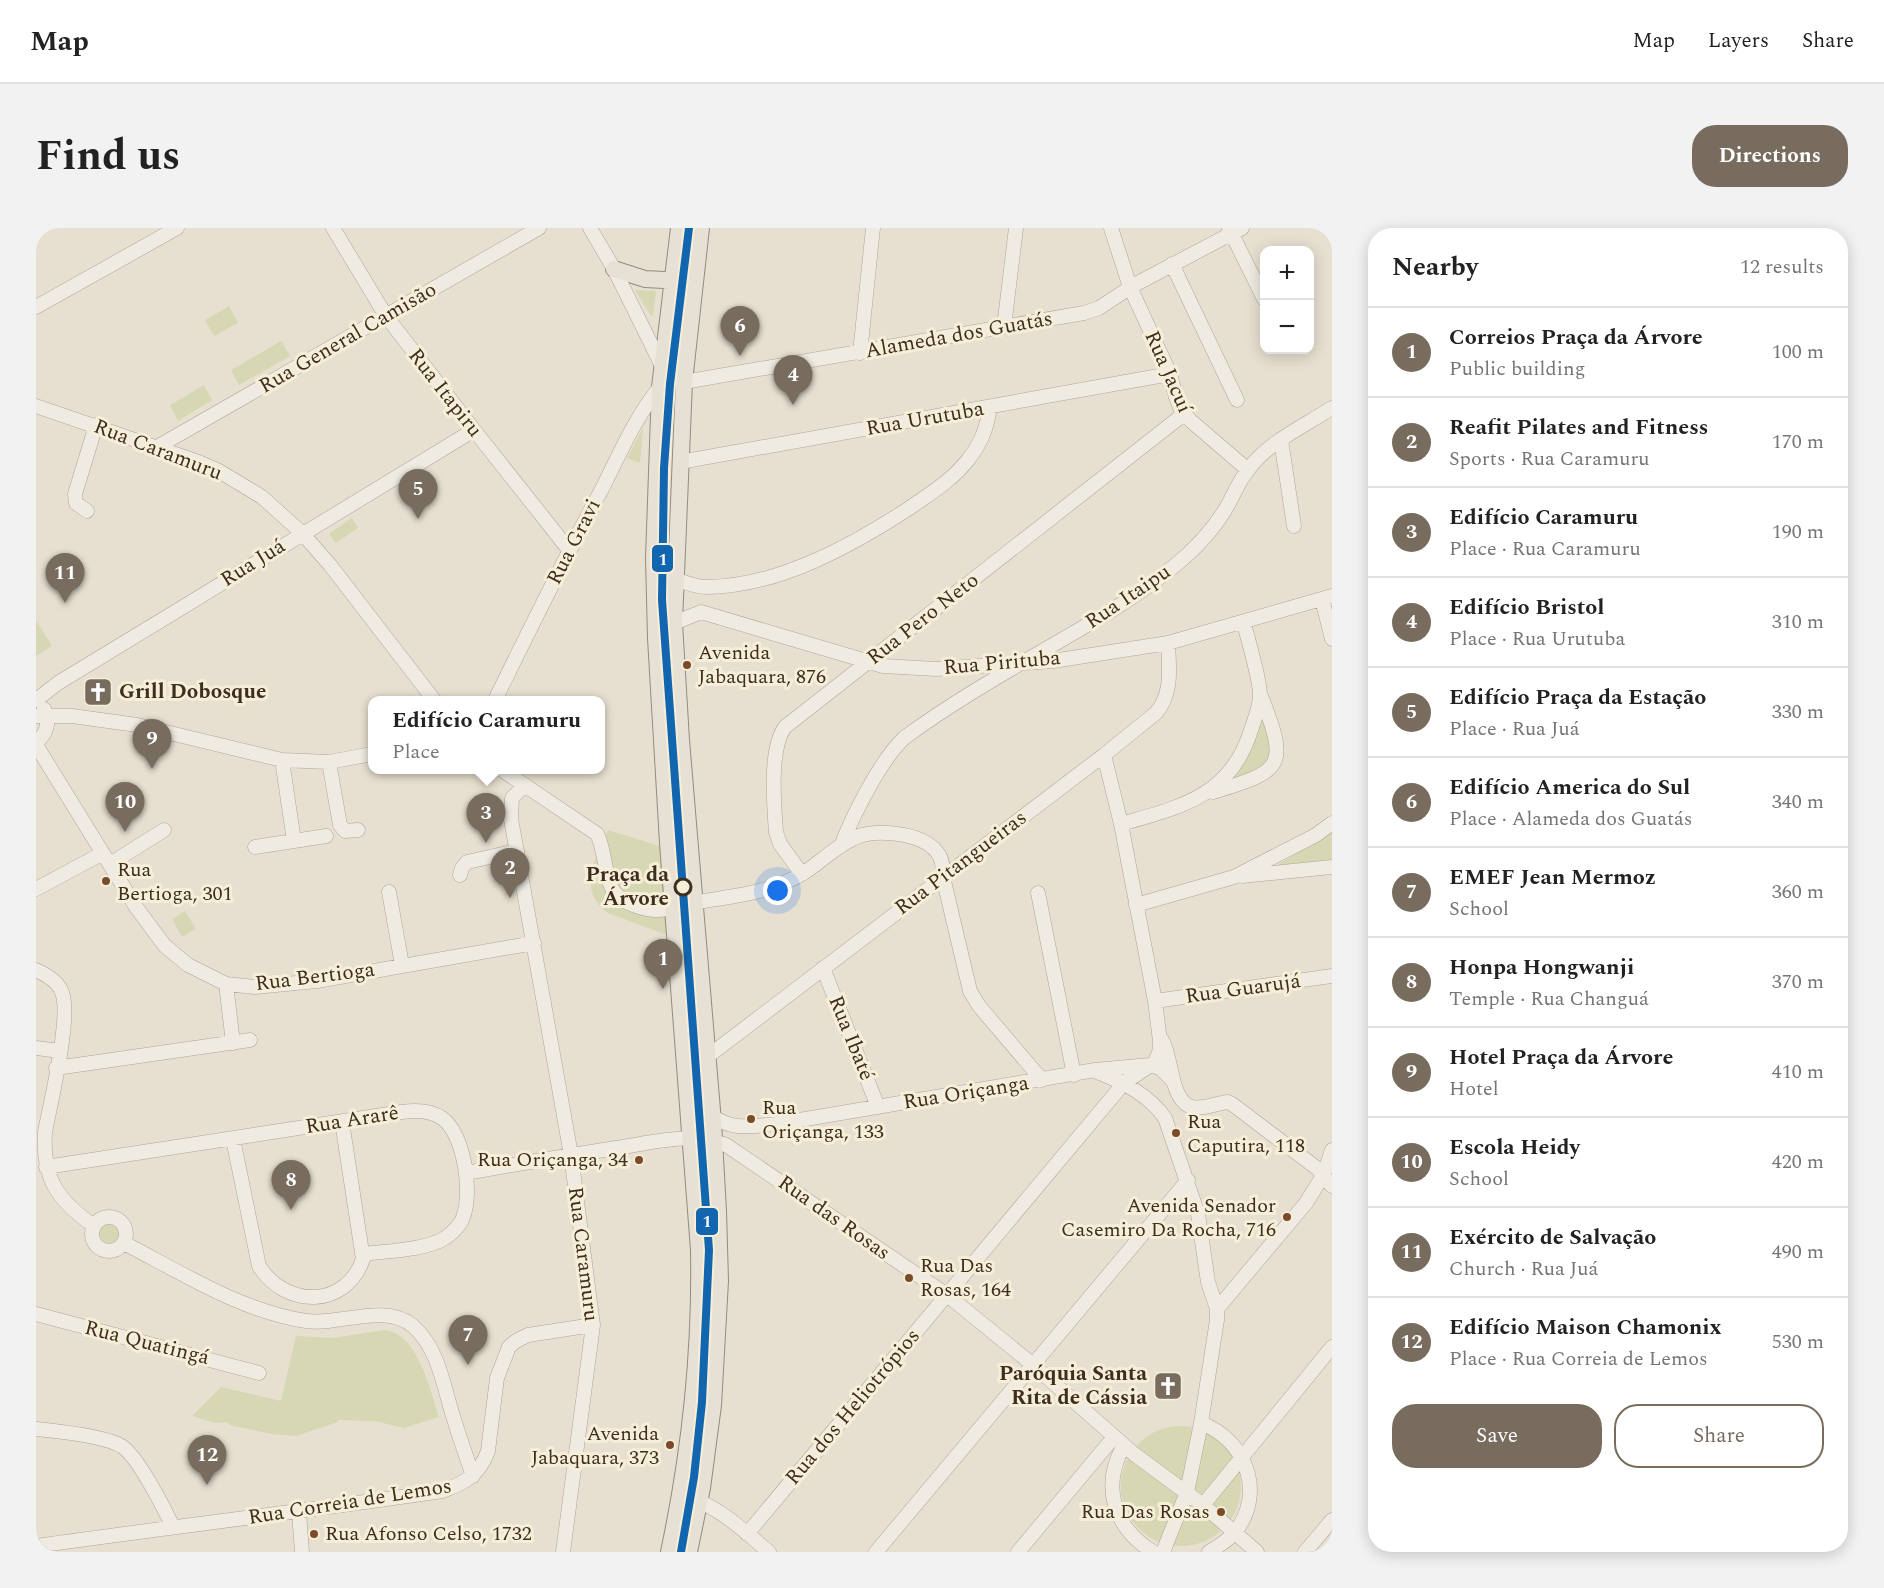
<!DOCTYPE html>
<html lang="en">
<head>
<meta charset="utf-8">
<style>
	:root { --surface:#fff; --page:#f2f2f2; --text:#222; --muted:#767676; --line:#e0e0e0; --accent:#786c5e }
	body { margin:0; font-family:Spectral,serif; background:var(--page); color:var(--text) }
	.controls { position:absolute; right:18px; top:18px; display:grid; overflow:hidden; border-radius:12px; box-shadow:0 3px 15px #0003 }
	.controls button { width:54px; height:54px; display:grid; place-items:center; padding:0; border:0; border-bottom:2px solid var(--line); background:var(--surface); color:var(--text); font:30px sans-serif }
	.you { position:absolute; left:742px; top:663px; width:21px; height:21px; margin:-15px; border:4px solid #fff; border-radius:50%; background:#1a73e8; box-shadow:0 0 0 9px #1a73e833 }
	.badge { display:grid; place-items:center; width:39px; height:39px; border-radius:50%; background:var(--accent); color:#fff; font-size:20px; font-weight:700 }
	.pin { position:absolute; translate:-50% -50px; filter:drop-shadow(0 2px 3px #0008) }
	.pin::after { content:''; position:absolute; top:32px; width:21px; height:18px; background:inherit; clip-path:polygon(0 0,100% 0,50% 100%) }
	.popup { position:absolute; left:332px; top:468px; width:237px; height:78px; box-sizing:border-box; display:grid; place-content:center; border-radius:12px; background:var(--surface); filter:drop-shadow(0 2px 4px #0005); font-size:20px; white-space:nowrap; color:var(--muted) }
	.popup b { font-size:22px; color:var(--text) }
	.popup::after { content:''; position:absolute; left:50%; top:100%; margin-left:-12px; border:12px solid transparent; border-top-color:var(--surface) }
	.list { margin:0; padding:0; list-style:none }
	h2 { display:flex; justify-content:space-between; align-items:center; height:78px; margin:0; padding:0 24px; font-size:26px }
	h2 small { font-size:20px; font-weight:400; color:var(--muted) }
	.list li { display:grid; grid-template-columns:39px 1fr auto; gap:18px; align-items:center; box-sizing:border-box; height:90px; padding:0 24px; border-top:2px solid var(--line) }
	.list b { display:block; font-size:22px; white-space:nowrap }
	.list p { margin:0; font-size:20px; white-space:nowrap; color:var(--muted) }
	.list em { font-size:20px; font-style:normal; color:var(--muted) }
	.actions { display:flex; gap:12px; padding:18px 24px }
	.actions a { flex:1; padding:14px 0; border:2px solid var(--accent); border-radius:24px; text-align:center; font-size:21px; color:var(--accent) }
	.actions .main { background:var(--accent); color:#fff }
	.map { position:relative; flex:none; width:1296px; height:1324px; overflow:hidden; border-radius:24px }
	header { display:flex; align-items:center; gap:36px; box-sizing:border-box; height:84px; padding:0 30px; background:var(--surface); border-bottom:2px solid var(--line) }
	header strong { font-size:28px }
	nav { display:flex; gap:33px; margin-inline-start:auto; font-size:21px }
	.intro { display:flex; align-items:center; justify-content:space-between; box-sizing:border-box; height:144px; padding:0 36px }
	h1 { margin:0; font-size:42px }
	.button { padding:15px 27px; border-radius:24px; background:var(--accent); color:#fff; font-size:21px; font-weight:700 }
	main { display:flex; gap:36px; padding:0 36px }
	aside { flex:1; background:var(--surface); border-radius:24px; box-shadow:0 3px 15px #0003 }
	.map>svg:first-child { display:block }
</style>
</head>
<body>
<header>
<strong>Map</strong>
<nav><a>Map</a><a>Layers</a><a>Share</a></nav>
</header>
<div class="intro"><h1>Find us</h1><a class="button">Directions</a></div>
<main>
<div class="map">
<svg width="1296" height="1324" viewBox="0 0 1296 1324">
	<rect width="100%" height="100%" fill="#e7e0d1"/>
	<path fill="#d6d7b3" d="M599,62l21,1 -3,25h-2z
		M193,78l9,17 -24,13 -9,-16z
		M245,113l9,15 -51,29 -8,-15z
		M168,157l8,15 -34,21 -8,-16z
		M607,200l-3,35 -13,-5z
		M316,290l6,10 -22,15 -7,-9z
		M0,392l16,26 -16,10z
		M1226,484l4,1 7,47 -41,25 -4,-6z
		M572,602l55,17 6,89 -61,-23c-32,-22 -12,-56 0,-83z
		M1296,603v31l-56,4z
		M149,683l11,18 -14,8 -10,-18z
		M59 1006a13 13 0 1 1 26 0a13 13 0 1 1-26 0Z
		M348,1102c34,3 46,60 55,87l-35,11 -29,-7 -37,-1v2l-42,14 -25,-2 -42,-9 -1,-3 -13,1 -23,-7 29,-29 60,14 15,-65 36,2z
		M1085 1258a60 60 0 1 1 120 0a60 60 0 1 1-120 0Z"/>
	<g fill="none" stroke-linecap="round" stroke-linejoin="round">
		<g stroke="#ada599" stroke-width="15">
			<path id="minor" d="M297,0l53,88 88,114 95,120
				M554,0l24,41 48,97 11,11 11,5 400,-69 15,-5 35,-23 108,-57
				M1075,0l19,59 40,87 6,23 5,13 10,11 57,49
				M1193,0l35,71
				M1136,36l65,136
				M0,79l141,-79
				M968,99l12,-99
				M824,125l13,-125
				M0,178l160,55 23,10 43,26 40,36 28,32 104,135
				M1245,212l13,86
				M121,219l382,-219
				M644,234l490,-88
				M51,283l-11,-8 -1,-9 21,-69
				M639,351c9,3 21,8 31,8 72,0 147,-42 205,-80 20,-14 41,-27 56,-46 14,-17 20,-33 23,-54
				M1286,371l10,40
				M638,395l27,-11 182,54 53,3 117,-8 115,-18 164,-47
				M0,472l22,-17 416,-253
				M459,472c35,-71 70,-143 108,-213 17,-34 33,-71 57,-100
				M0,488h36l65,9 145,35 47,2 43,-8
				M0,515c10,-9 15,-21 8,-34
				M0,517l100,162 20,27 9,12 23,19 38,19 29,3 62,-6 217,-38
				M246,532l12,81
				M293,534l11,63 5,6 13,-1
				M466,542l95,64c9,17 7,47 19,60 9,10 28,16 41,16 14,0 27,-6 40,-8 37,-6 72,-9 105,-28 19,-12 36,-30 57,-38 21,-7 67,-3 80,19 4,6 4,15 4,22l27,114 9,15 63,74
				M489,557l-13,13 -1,21 60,336 22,170 -30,227
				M1177,564c70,-21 76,-25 48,-96
				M1085,596c60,-17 110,-28 130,-94 4,-12 9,-23 9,-35 0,-17 -12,-54 -16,-72
				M805,618c12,-31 39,-85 63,-108 42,-31 89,-59 135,-85 46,-27 93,-52 134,-86 20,-16 39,-36 52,-57 8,-13 13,-28 23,-40 20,-28 56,-44 84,-62
				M219,619l71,-11
				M74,636l54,-34
				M766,646l-22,-30 -4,-12c-2,-27 -7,-83 9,-105l399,-313
				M424,647l2,-7 5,-6 50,-11
				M1206,648l90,-9
				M0,661l67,-36
				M353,664l13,73
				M1002,665l36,182
				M1100,677l98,-28 82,-42 16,-12
				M787,740l55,139
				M0,742c10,5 20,10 25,20 12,21 -11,115 -16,142 -3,46 12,68 49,94
				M190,756l7,59
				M1119,773l177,-25
				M1126,812c10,16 8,57 27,66 11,5 27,-3 39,-4l4,2 86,65 14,17
				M0,820l24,3
				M671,829l397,-302 52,-42c17,-20 13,-45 12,-70
				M20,840l194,-28
				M1061,844c26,10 52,23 68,46l33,96 10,68 9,27
				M676,888c22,15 38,10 64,8l319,-54 55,-5 10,3 13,13
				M197,911l26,127c26,42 87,43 104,-7l-21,-137
				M10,939l356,-55c14,-2 28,-2 40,6 23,16 32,80 19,104 -4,6 -10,12 -16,16 -19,12 -59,13 -81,16
				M430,945c50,-9 100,-17 150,-25 35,-5 77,-17 110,-3l221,150 85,69 102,90 69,51 54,47
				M56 1006a17 17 0 1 1 34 0a17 17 0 1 1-34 0Z
				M88,1015c58,30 117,68 182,78 34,5 78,-19 107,5 26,23 30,59 40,90 6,20 13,40 20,60
				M0,1086l223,59
				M1165,1195c45,17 65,70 34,109 -7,9 -17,14 -26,20
				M0,1201c20,2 71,7 87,18 16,12 41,61 50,80
				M1088,1217c-23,41 -11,82 29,107
				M645,1269c32,3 64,35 88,55
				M1167,1277l129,-158
				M263,1284l3,40
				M711,1306l377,-451 31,-21 5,-12v-9l-5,-40 -34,-177 -17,-69
				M0,1318c135,-19 271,-35 406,-55 22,-7 38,-17 46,-40l9,-73 12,-31 7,-6 12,-6 65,-10
				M840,1324l312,-372
				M982,1324l96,-115
				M1127,1324l24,-60 14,-69 16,-103v-11l89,-106 18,-29 8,-24
				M1269,1324l27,-32"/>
		</g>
		<g stroke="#928b80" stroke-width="18">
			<path id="major" d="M578,41l31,10 38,2
				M633,1324c21,-99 32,-200 30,-302l-31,-407 -12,-205 -2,-80 6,-171 19,-159
				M653,1324l13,-64 11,-83 7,-124 -2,-70 -5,-89 -32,-382 -7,-117 10,-241 17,-154"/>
		</g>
		<use href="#minor" stroke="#efebe3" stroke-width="14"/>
		<use href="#major" stroke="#e6e1d4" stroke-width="16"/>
		<g stroke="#f7eed8" stroke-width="12">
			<path id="metro-1" d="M645,1324l13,-75 8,-75 7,-152 -47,-650 2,-132 6,-84 19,-156"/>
		</g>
		<use href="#metro-1" stroke="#1266af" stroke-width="8"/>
	</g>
	<defs>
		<g id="church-square" transform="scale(1.5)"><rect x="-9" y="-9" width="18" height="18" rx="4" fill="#786c5e" stroke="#f7eed8"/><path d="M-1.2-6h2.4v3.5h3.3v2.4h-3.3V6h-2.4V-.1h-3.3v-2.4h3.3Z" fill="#fff"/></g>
	</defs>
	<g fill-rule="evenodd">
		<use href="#church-square" x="62" y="464"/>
		<use href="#church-square" x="1132" y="1158"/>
	</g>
	<g fill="#7a4b2a" stroke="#f7eed8" stroke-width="2">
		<circle cx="651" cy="437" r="5"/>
		<circle cx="70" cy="653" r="5"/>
		<circle cx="715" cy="891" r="5"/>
		<circle cx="1140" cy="905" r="5"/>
		<circle cx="603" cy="932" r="5"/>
		<circle cx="1251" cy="989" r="5"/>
		<circle cx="873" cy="1050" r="5"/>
		<circle cx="634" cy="1217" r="5"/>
		<circle cx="1185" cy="1284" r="5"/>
		<circle cx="278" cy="1306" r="5"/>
	</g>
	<circle fill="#f7eed8" stroke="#3d2e20" stroke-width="3" cx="647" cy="659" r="8"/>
	<g text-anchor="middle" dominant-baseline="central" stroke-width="6" stroke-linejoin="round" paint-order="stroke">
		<g font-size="20" fill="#3d2e20" stroke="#f7eed8" text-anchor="start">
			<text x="662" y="425">Avenida<tspan x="662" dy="24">Jabaquara, 876</tspan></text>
			<text x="81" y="642">Rua<tspan x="81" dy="24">Bertioga, 301</tspan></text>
			<text x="726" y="880">Rua<tspan x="726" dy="24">Oriçanga, 133</tspan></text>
			<text x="1151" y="894">Rua<tspan x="1151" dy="24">Caputira, 118</tspan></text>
			<text x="592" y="932" text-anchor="end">Rua Oriçanga, 34</text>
			<text x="1240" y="978" text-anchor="end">Avenida Senador<tspan x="1240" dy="24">Casemiro Da Rocha, 716</tspan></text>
			<text x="884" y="1038">Rua Das<tspan x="884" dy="24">Rosas, 164</tspan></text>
			<text x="623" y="1206" text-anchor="end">Avenida<tspan x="623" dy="24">Jabaquara, 373</tspan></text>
			<text x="1174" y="1284" text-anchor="end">Rua Das Rosas</text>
			<text x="289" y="1306">Rua Afonso Celso, 1732</text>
		</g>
		<g font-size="21" fill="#3d2e20" stroke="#f7eed8">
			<text transform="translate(923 107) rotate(-10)">Alameda dos Guatás</text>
			<text transform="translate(312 110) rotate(-30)">Rua General Camisão</text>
			<text transform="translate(1132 144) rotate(66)">Rua Jacuí</text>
			<text transform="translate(409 165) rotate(52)">Rua Itapiru</text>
			<text transform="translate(889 191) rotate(-10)">Rua Urutuba</text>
			<text transform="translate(122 222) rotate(21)">Rua Caramuru</text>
			<text transform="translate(538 314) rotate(-63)">Rua Gravi</text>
			<text transform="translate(217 335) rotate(-32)">Rua Juá</text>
			<text transform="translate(1092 369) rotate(-34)">Rua Itaipu</text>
			<text transform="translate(887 391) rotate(-38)">Rua Pero Neto</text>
			<text transform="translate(966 435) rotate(-5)">Rua Pirituba</text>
			<text transform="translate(925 635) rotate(-37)">Rua Pitangueiras</text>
			<text transform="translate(279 749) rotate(-7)">Rua Bertioga</text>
			<text transform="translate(1207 761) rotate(-8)">Rua Guarujá</text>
			<text transform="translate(815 810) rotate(68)">Rua Ibaté</text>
			<text transform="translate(930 865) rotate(-9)">Rua Oriçanga</text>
			<text transform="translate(316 892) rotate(-9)">Rua Ararê</text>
			<text transform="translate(798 990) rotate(35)">Rua das Rosas</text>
			<text transform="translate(547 1026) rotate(83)">Rua Caramuru</text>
			<text transform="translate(111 1115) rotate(14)">Rua Quatingá</text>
			<text transform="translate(817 1179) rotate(-50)">Rua dos Heliotrópios</text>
			<text transform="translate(314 1274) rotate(-9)">Rua Correia de Lemos</text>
		</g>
		<g font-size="21" font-weight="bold" fill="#3d2e20" stroke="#f7eed8" text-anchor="start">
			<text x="83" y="464">Grill Dobosque</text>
			<text x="1111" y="1146" text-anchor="end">Paróquia Santa<tspan x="1111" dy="24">Rita de Cássia</tspan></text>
		</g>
		<g font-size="21" font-weight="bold" fill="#3d2e20" stroke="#f7eed8" text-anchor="end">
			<text x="633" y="647">Praça da<tspan x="633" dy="24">Árvore</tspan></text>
		</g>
	</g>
	<g stroke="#f7eed8" stroke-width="2">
		<rect x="615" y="316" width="23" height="29" rx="6" fill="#1266af"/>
		<rect x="659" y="979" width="24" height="29" rx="6" fill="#1266af"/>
	</g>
	<g font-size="16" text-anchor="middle" font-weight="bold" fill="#fff">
		<text x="627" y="337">1</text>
		<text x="671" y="999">1</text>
	</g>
</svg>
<div class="controls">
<button>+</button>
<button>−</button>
</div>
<div class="you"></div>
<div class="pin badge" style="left:627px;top:761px">1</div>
<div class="pin badge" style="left:474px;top:670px">2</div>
<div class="pin badge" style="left:450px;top:615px">3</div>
<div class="popup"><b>Edifício Caramuru</b>Place</div>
<div class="pin badge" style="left:757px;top:177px">4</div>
<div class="pin badge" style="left:382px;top:291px">5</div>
<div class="pin badge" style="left:704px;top:128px">6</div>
<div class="pin badge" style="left:432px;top:1137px">7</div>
<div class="pin badge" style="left:255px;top:982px">8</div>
<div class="pin badge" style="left:116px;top:541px">9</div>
<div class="pin badge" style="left:89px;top:604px">10</div>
<div class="pin badge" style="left:29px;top:375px">11</div>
<div class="pin badge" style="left:171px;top:1257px">12</div>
</div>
<aside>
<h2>Nearby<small>12 results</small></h2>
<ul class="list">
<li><span class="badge">1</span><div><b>Correios Praça da Árvore</b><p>Public building</p></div><em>100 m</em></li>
<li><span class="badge">2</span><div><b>Reafit Pilates and Fitness</b><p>Sports · Rua Caramuru</p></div><em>170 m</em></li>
<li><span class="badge">3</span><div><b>Edifício Caramuru</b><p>Place · Rua Caramuru</p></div><em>190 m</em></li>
<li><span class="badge">4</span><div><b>Edifício Bristol</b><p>Place · Rua Urutuba</p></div><em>310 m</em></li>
<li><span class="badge">5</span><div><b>Edifício Praça da Estação</b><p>Place · Rua Juá</p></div><em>330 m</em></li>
<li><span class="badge">6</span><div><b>Edifício America do Sul</b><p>Place · Alameda dos Guatás</p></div><em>340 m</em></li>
<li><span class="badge">7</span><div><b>EMEF Jean Mermoz</b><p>School</p></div><em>360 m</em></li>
<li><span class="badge">8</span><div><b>Honpa Hongwanji</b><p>Temple · Rua Changuá</p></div><em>370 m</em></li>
<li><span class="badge">9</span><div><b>Hotel Praça da Árvore</b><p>Hotel</p></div><em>410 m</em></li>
<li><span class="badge">10</span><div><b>Escola Heidy</b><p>School</p></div><em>420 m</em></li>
<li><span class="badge">11</span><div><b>Exército de Salvação</b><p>Church · Rua Juá</p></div><em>490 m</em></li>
<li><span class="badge">12</span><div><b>Edifício Maison Chamonix</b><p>Place · Rua Correia de Lemos</p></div><em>530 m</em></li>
</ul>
<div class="actions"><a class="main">Save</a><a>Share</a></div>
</aside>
</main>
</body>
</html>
